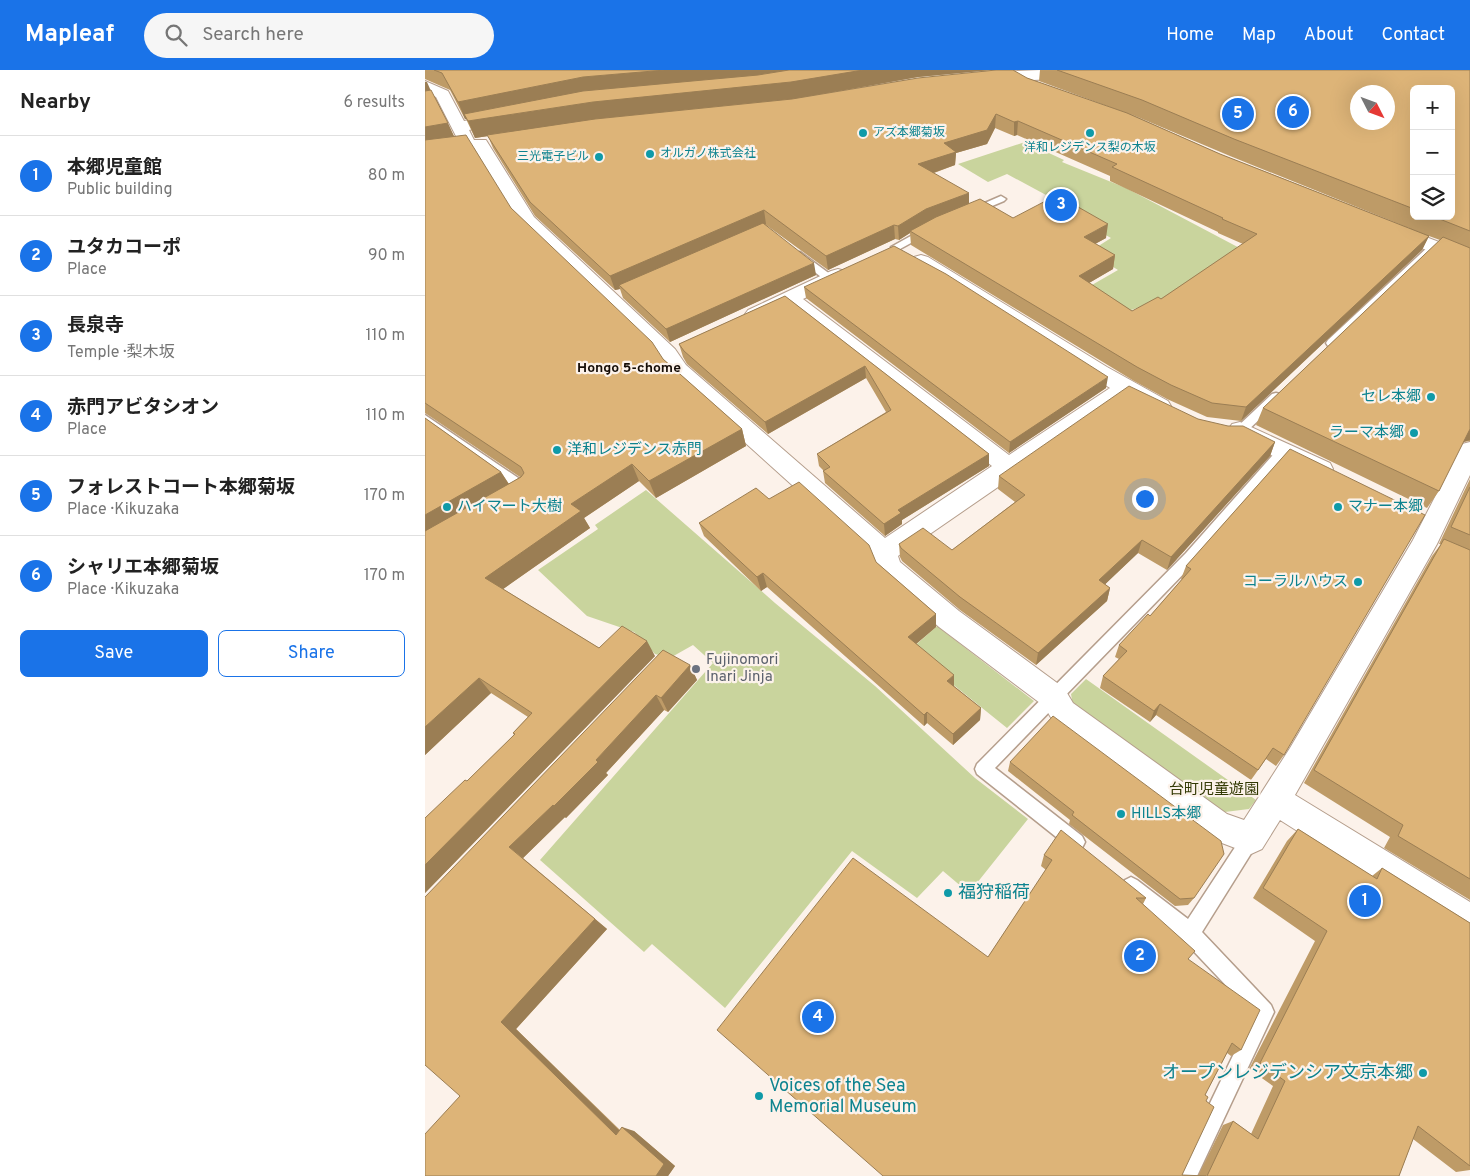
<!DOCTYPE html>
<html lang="en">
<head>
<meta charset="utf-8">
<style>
	:root { --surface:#fff; --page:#f6f6f6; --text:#222; --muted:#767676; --line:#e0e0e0; --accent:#1a73e8 }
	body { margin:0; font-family:Overpass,"Noto Sans JP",sans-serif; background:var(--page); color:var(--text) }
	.controls { position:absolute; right:15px; top:15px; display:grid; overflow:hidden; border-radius:8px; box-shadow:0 5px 20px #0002 }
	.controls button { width:45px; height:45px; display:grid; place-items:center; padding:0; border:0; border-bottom:1px solid var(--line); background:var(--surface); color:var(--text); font:25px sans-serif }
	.compass { position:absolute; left:925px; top:15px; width:45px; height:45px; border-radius:50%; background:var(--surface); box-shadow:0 5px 20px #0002; rotate:132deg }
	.you { position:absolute; left:719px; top:428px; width:18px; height:18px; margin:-12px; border:4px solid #fff; border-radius:50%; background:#1a73e8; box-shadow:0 0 0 8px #1a73e833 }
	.badge { display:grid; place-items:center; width:32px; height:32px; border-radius:50%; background:var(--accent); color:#fff; font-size:16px; font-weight:700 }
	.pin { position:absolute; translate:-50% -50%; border:2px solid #fff; box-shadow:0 1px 5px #0006 }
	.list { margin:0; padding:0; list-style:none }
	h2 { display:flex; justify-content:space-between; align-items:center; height:65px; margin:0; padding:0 20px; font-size:21px }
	h2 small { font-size:16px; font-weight:400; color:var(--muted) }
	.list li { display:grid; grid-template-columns:32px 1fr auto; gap:15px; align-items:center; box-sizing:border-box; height:80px; padding:0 20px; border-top:1px solid var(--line) }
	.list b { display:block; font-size:19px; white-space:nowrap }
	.list p { margin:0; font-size:16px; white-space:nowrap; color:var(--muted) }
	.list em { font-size:16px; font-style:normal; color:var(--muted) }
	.actions { display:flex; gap:10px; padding:15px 20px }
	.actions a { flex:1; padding:11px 0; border:1px solid var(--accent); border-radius:8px; text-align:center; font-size:18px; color:var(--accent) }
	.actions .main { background:var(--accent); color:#fff }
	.icon { flex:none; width:28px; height:28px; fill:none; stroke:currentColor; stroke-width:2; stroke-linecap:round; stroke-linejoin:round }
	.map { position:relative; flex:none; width:1045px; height:1106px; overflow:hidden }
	header { display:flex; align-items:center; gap:30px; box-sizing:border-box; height:70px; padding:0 25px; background:var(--accent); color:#fff }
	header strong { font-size:24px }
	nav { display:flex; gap:28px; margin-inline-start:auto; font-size:18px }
	.search { width:350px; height:45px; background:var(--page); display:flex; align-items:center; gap:12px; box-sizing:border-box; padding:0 18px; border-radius:28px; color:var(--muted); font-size:19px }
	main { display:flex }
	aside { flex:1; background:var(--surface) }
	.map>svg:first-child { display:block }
</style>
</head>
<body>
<header>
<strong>Mapleaf</strong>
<div class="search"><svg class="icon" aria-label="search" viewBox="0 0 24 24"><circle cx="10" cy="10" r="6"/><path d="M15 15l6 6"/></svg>Search here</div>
<nav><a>Home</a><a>Map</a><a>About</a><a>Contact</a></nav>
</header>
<main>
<aside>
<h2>Nearby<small>6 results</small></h2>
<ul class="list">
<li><span class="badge">1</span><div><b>本郷児童館</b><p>Public building</p></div><em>80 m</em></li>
<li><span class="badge">2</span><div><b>ユタカコーポ</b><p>Place</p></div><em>90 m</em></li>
<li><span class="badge">3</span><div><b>長泉寺</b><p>Temple · 梨木坂</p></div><em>110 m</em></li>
<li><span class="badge">4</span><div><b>赤門アビタシオン</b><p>Place</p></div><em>110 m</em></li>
<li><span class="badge">5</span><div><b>フォレストコート本郷菊坂</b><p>Place · Kikuzaka</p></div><em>170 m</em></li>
<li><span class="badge">6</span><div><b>シャリエ本郷菊坂</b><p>Place · Kikuzaka</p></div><em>170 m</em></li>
</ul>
<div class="actions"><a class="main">Save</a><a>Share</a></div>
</aside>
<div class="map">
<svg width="1045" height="1106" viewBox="0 0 1045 1106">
	<rect width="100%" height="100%" fill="#fcf2ea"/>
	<path fill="#c9d49d" d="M600,72l39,18 -2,2 64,26 123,65 -89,53 -6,-4 -54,19 -29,-24 47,-27 -29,-18 22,-14 -58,-32 6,-4 -52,-28 -19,8 -30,-18z
		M221,420l129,113 100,83 100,92 53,41 -59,74 -26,-22 -26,27 -65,-47 -127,157 -73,-64 -8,8 -104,-92 173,-197 -20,-18 -23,13 -15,-4 -21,-22 -47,-16 -49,-46 60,-41 -3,-4z
		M512,556l97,75 -27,27 -97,-78z
		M661,609l170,121 -7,9 -32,4 -144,-107 -2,-12z"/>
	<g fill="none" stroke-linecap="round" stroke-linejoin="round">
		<g stroke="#b59e8c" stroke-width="3">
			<path id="lane" d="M576,126l5,3 -2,2 -31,13 -4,1 -5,-3z
				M502,157l4,1v4l-31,17 -4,1 -5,-3z
				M1009,174l5,3 -1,2 -102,97h-8l-2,-3 2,-3 102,-95z
				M375,182l34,25 1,2 -1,2h-8l-30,-24 -1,-2 1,-2z
				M851,323l4,1 2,3 -2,3 -35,33h-8l-2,-3 2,-3 35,-33z
				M0,345l105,71 2,3c-4,6 -11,8 -18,6l-2,-3 3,-4 -90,-63z
				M859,376l5,2 1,3 -1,3 -93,107 -201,207 87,68 3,6 -3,6 -6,3 -6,-3 -93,-74 -2,-5 2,-5 209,-211 93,-105z
				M826,760l6,2 3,6 -3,6 -55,88 69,73 3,7 -77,164h-22l78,-162 -70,-74 -58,-48 -3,-6 3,-6 6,-3 6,3 51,39 57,-87z"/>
		</g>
		<g stroke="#b59e8c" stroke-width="2">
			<path id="street" d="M616,0h43l2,3 -3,3 -5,2 -94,4 -5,-2 -3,-3 3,-3 5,-2z
				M0,11l23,10 16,30 41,-8 6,2 2,3 -2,3 -42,9 5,10h12l48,77 141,132 11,16 199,173 107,-72 -205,-159 -25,11 -7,2 -7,-2 -3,-4 3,-4 83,-39 7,-2 7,2 3,4 -3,4 -42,20 206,156 101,-67 -196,-123 -3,-4 3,-4 7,-2 7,2 179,110 61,34 3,5 -3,5 -8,3 -33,-16 -229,158 2,6 59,49 105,77 9,15 154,111 17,6 46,-72 123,-208 49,-96 8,-2v33l-33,69 -142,251 175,107v36l-12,-5 -178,-113 -18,29 -11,5 -45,-17 -153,-116 -9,-15 -105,-79 -60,-53 -7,-17 -202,-182 -11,-16 -139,-135 -46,-76h-12l-2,-4 -24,-47 -11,-5z
				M965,153l80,31v13l-87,-34 -2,-4 2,-4z
				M815,352l90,41 3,6 -3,6 -9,3 -9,-3 -80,-39 -4,-6 4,-6z"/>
		</g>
		<use href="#lane" fill="#fff" fill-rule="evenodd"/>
		<use href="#street" fill="#fff" fill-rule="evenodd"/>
	</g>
	<path fill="#be9b67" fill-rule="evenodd" d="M0,0h566l-73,7 -117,21 226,-20 99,35 -87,-32 1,-11h430v371l-7,1 -24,49 -12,17 -171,-83 7,-17 177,-168 -11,-4 -7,14 -181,171 -34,-4 -40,-18 -33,-18 -223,-136 -1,-12 -11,7 -4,-1 -67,31 -62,-45 50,50 -146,67 -47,-44 -3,-9 -5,1 -80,-74 -42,-68 -5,-12 -13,2 -9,-19h-1l-15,-29 -25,-11zM989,19l37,127h-37zM703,43l102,43 179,72 -189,-74zM570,58l19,8 3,-1 93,41v5l108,51v1l25,11 -82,55 -29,12 -43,-28 24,-14 2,-14 -20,-11 11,-6 -93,-20 -44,-15 -35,-30 21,-8 1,-12 31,-9z
		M0,11l29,55 57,72 152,151 79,70 4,17 -90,52 -17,-17 -55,37 6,10 -87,61 96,59 56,8 -230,237v-75l42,-37 47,-46 -1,-2 15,-16 -37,-24 -66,62v-337l76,54 8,12 11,-7 -95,-64z
		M379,217l302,101 -97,65 -203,-155z
		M360,226l204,158v12l-87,54v4l-17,12 -60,-53 -2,-12h1l-5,-5 -2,-12 69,-42 -20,-34 -98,56 -81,-70 -4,-7 -4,-13z
		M773,349l77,23 -5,14 -103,114 -29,-17 -33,31 5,4 -3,13 -71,64 -76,-55 -58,-49 -2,-4 -1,-13 53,6 63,-48 -17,-13 1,-13z
		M865,379l-6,306 -8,11 -10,-7 -15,21 -95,-65 -6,7 -50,-34 3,-12 16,-17 -4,-2 4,-12 31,-29 32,-37h-1l5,-13z
		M1045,409v421l-86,-52 6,-11 -86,-54 128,-227 9,-12h-2z
		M344,429l107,63 60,52v13l-20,17 38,42 27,22 -1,12 -27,25 -26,-22 -3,3 -157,-139 -6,4 -57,-55 -5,-13z
		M265,595l7,15 -29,32 -4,-2 -58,63 2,2 -42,43 -1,-1 -42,41 84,71 -91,100 104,101 14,1 41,35 -7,10h-243l35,-80 -35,-199z
		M585,692l184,136 -6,7 -13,1 -106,-82 1,-4 -62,-49z
		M873,759l74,47 10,-8 88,55v247l-14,2 -43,-33 -14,37h-516l105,-219 58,-87 -5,-4 3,-11 102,43 -3,6 45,55 53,91 -10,6 -4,-3 -22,42 1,6 -24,74 16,1 25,-51 10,-4 18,13 22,-48 -24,-17 66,-128 -62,-43 34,-57z"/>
	<path fill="#9b7e54" d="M240,0h146l-346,49 -7,-17 125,-25z
		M438,0h128l-73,7 -124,22 -195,20 -124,19 -7,-17 125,-19z
		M0,12h2l7,16 -9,2z
		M571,44l-1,14 -8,16 -31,9 -1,12 -36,13 -1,-14 26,-21z
		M593,51l-1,14 -3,1v-14z
		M23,53l8,18 -31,5v-19z
		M544,123v14l-59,24v2l-11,7 -1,-14 28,-17z
		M339,140l2,14 -144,64 -3,-3 1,4 -5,1 -5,-14z
		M683,154l-2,14 -24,13 2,-14z
		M469,155l1,14 -67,31 -2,-14z
		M1004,166l-7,14 -181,171 5,-14z
		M690,185l-2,14 -36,21 2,-14z
		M389,193l2,12 -146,67 -4,-13z
		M440,296l1,12 -98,56 -3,-12z
		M683,307l-2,11 -97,65 1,-11z
		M1045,358v12l-10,3z
		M317,359l4,17 -90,52 -7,-17z
		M850,372l-5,14 -103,114 4,-13z
		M564,384v12l-87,54v4l-17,12 -1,-12 14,-14z
		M207,394l7,17 -55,37 6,10 -94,66 -11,-16 86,-74z
		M76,402l11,17 -87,50v-24z
		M717,470l-4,13 -42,40 3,-13z
		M338,503l4,14 -6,4 -4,-14z
		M685,518l-3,13 -71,64 2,-12z
		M511,544v13l-27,23 -1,-13z
		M222,571l8,15 -230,237v-28z
		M265,595l7,15 -29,32 -7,-14z
		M529,605v12l-7,-6z
		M54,608l12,15 -66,62v-28z
		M231,625l8,15 -58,63 2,2 -42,43 -12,-12z
		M735,634l-4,11 -6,7 4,-11z
		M556,638l-1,12 -27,25v-11z
		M502,642v11l-3,3v-11z
		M128,735l12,12 -42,41 -14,-11z
		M170,849l12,10 -91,100 112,110 -12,-4 -115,-113z
		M197,1057l12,4 41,35 -7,10h-12z"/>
	<path fill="#ddb478" stroke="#9b7e54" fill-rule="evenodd" d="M9,0h231l-82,7 -125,25 -16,-29z
		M364,0h74l-72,12 -198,20 -125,19 -4,-7 119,-23 175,-16z
		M571,0h17l14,8 100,35 93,41 209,82 -183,171 -34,-4 -41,-18 -34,-18 -227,-136 26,-14 44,-18 33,19 44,-23 51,29 -24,13 31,18 -36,21 53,35 26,-14 3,2 96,-65 -35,-15 1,-1 -111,-51 5,-3 -99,-43 -4,1 -18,-8 -9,16 -43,13 12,9 -38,12 51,29 -43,16 -28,17 -4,-1 -68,31 -62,-46 -154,66 -80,-74 -43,-67 108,-16 197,-20 126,-21z
		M632,0h413v161l-38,-15h19v-127h-37v120l-180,-70 -92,-39zM932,22h30v30h-30z
		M6,20l17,33 -23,4v-36z
		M41,65l45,73 141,134 11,17 79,70 -93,52 -17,-17 -61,40 10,7 -96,67 114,70 23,-22 25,15 -222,224v-47l40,-38 2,1 48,-47 -2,-1 19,-20 -53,-35 -54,49v-196l96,-54 3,-4 -3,-6 -96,-64v-263z
		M338,153l51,40 -148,66 -47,-44z
		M1018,167l27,11v181l-31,62 -176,-83z
		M469,176l52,28 162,103 -98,65 -206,-155z
		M360,226l204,158 -91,56 3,3 -17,11 -61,-53 7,-4 -13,-13 74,-44 -26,-44 -100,56 -81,-71 -5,-7z
		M704,316l69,33 30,7h15l32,16 -104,115 -29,-17 -43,40 11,8 -72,65 -78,-56 -59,-49 -2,-4 24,-16 29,22 73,-55 -26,-19z
		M0,348l76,54 -76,43z
		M865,379l135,66 -141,240 -11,-7 -15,22 -98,-66 -6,7 -51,-35 24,-25 -8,-6 29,-31 2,2 41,-47 -5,-3z
		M374,412l70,63 7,17 60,52 -28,23 46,38 -7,6 34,27 -28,26 -26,-22 -3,3 -161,-142 -6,4 -58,-54 57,-35 13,11z
		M1045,417v48l-19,-8z
		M1019,469l26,11v329l-72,-43 5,-11 -89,-55z
		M238,580l27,15 -29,33 -5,-3 -60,65 2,2 -44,44 -1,-1 -44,42 86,72 -94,103 115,113 6,-8 42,37 -8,12h-231v-42l35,-38 -35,-31v-168z
		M628,646l168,125 3,13 -30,44 -14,1 -108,-84 2,-3 -64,-50z
		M873,759l79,50 5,-11 88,55v243l-52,-40 -19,50h-192l26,-55 25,18 27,-58 -25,-18 67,-132 -64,-43z
		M636,760l85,68h-10l59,53 -7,8 72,51 -19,40 -9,-7 -27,52 3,2 -2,4 8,6 -32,68 24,1h-323l-166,-146 136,-172 135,99 64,-97 -8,-5z"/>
	<g fill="#0f9aa8" stroke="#fcf2ea" stroke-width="2">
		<circle cx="438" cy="63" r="5"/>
		<circle cx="665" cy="63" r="5"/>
		<circle cx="225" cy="84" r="5"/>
		<circle cx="174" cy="87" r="5"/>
		<circle cx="1006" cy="327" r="5"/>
		<circle cx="989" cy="363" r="5"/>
		<circle cx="132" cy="380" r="5"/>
		<circle cx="22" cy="437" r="5"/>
		<circle cx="913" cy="437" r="5"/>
		<circle cx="933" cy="512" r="5"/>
		<circle cx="696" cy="744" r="5"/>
		<circle cx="523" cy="823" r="5"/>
		<circle cx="998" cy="1003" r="5"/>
		<circle cx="334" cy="1026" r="5"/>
	</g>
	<circle fill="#6b7280" stroke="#fcf2ea" stroke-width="2" cx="271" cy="599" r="5"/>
	<g text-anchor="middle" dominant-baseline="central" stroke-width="4.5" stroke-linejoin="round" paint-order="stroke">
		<g font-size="12" fill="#0d838f" stroke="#fcf2ea" text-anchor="start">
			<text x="448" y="63">アズ本郷菊坂</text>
			<text x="665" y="78" text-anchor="middle">洋和レジデンス梨の木坂</text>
			<text x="235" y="84">オルガノ株式会社</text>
			<text x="164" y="87" text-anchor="end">三光電子ビル</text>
		</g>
		<g font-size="14" font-weight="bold" fill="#150d07" stroke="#fcf2ea">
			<text x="204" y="298">Hongo 5-chome</text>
		</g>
		<g font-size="15" fill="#0d838f" stroke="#fcf2ea" text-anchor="start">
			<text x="996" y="327" text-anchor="end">セレ本郷</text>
			<text x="979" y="363" text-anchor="end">ラーマ本郷</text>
			<text x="142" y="380">洋和レジデンス赤門</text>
			<text x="32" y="437">ハイマート大樹</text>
			<text x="923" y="437">マナー本郷</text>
			<text x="923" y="512" text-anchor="end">コーラルハウス</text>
			<text x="706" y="744">HILLS本郷</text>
		</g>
		<g font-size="15" fill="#5b616d" stroke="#fcf2ea" text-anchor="start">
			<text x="281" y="590">Fujinomori<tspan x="281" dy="17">Inari Jinja</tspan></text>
		</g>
		<g font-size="15" fill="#323903" stroke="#fcf2ea">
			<text x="789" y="720">台町児童遊園</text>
		</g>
		<g font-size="18" fill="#0d838f" stroke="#fcf2ea" text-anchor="start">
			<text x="533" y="823">福狩稲荷</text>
			<text x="988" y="1003" text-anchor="end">オープンレジデンシア文京本郷</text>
			<text x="344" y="1016">Voices of the Sea<tspan x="344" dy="21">Memorial Museum</tspan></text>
		</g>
	</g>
</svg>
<div class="controls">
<button>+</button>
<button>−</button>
<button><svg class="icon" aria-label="layers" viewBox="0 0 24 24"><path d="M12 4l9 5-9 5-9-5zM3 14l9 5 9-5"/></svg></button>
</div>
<svg class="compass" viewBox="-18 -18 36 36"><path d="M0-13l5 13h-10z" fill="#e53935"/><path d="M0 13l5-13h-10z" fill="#767676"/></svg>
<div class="you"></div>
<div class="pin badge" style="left:940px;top:831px">1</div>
<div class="pin badge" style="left:715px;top:886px">2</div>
<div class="pin badge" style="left:636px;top:135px">3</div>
<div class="pin badge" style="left:393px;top:947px">4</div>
<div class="pin badge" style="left:813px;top:44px">5</div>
<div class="pin badge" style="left:868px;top:42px">6</div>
</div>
</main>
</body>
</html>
